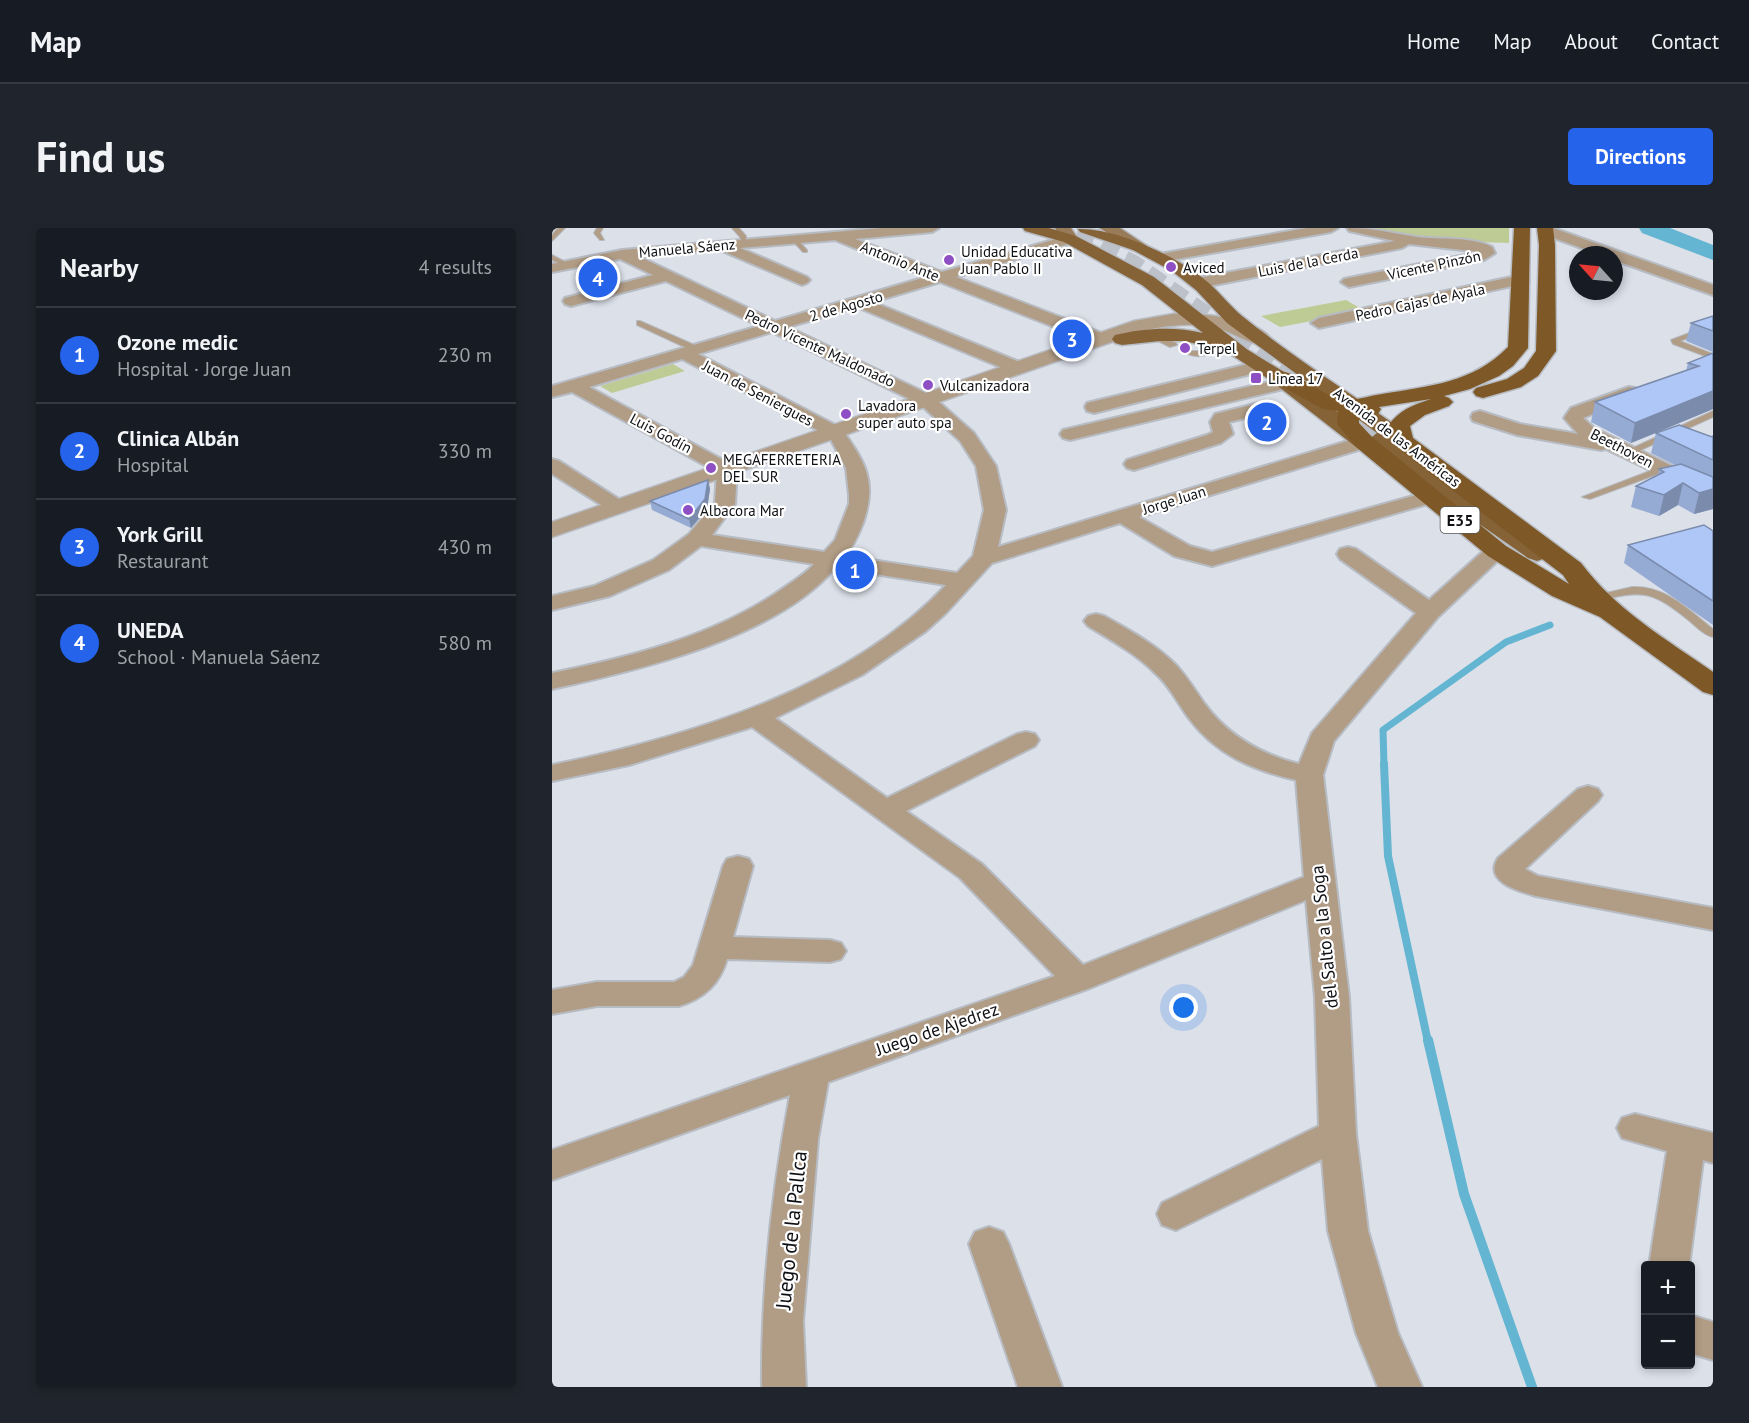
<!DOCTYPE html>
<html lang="en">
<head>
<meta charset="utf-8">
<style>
	:root { --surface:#171b24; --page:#20242c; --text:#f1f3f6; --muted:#9ea1a6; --line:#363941; --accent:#2563eb }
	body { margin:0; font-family:"PT Sans",sans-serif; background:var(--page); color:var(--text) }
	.controls { position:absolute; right:18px; bottom:18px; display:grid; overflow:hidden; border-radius:6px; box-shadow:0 3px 9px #0003 }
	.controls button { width:54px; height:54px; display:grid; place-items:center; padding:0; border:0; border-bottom:2px solid var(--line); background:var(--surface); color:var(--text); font:30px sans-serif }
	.compass { position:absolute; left:1017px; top:18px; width:54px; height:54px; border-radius:50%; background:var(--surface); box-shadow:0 3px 9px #0003; rotate:297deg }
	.you { position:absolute; left:632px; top:780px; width:21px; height:21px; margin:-15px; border:4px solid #fff; border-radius:50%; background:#1a73e8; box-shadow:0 0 0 9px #1a73e833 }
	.badge { display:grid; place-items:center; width:39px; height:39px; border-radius:50%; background:var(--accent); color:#fff; font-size:20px; font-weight:700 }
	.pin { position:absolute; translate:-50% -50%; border:3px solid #fff; box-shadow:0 2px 6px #0006 }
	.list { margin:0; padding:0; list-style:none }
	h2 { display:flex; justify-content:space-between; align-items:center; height:78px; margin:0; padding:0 24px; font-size:26px }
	h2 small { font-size:20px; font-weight:400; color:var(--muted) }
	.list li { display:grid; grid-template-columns:39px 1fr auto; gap:18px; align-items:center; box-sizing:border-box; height:96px; padding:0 24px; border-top:2px solid var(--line) }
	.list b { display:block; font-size:22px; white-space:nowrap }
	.list p { margin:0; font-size:20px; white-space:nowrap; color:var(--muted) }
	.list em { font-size:20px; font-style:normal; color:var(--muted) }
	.map { position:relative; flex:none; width:1161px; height:1159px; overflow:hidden; border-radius:6px }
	header { display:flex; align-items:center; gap:36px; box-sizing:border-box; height:84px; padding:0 30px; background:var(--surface); border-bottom:2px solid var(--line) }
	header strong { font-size:28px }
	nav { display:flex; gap:33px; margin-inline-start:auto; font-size:21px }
	.intro { display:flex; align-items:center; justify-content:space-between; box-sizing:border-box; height:144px; padding:0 36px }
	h1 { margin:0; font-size:42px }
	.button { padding:15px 27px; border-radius:6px; background:var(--accent); color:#fff; font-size:21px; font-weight:700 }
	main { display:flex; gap:36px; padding:0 36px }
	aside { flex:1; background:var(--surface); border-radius:6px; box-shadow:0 3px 9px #0003 }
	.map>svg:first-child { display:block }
</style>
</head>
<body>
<header>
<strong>Map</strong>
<nav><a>Home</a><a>Map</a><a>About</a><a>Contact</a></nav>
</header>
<div class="intro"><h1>Find us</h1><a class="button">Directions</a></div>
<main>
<aside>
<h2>Nearby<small>4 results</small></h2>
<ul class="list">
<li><span class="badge">1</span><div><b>Ozone medic</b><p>Hospital · Jorge Juan</p></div><em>230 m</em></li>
<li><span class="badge">2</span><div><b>Clinica Albán</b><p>Hospital</p></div><em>330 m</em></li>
<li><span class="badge">3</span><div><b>York Grill</b><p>Restaurant</p></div><em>430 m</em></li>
<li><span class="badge">4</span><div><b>UNEDA</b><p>School · Manuela Sáenz</p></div><em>580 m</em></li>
</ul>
</aside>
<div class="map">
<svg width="1161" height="1159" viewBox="0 0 1161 1159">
	<rect width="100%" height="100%" fill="#dce0e9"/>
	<path fill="#becb94" d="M814,0h143v15l-60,-2z
		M794,72l19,11 -85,16 -19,-11z
		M121,136l12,7 -73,22 -12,-7z"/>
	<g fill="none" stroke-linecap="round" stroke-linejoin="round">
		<path stroke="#63b5d1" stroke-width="7" d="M832,537l-1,-35 123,-88 44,-17"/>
		<path stroke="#63b5d1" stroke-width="8" d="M832,536l4,92 40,186"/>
		<path stroke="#63b5d1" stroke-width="10" d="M876,812l36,154 68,193"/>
		<path fill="#63b5d1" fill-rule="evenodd" d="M1087,0h31l43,17v15l-71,-27z"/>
		<path stroke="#bdc1c9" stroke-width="18" stroke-dasharray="18 9" stroke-linecap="butt" d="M498,0l44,16 40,20 149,105"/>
		<path stroke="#bdc1c9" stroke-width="22" stroke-dasharray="22 11" stroke-linecap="butt" d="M729,140l96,72"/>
		<g stroke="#b7bbc2" stroke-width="2">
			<path id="service" d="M6,0h7l-13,13v-6z
				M45,0h6l-3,5 4,7h-4l-6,-7z
				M180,0h7l7,8v8h-4l-2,-7z
				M239,9h4l12,13v2h-4l-12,-13z
				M0,27l17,9 2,1 -6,1 -13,-6z
				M88,93l59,26 1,2 -7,2 -56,-26v-4z
				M1161,96v5l-33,12 33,13v5l-40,-15 -2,-4z
				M599,104l25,11 1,2 -7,2 -22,-11 -1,-2z
				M669,116l4,2 -1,2c-12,6 -26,12 -38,5l4,-2h16z
				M1161,183v6l-81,37 -8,-2z
				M1111,238l3,1v4l-76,28 -8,-2z
				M1080,359c33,-2 57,23 81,42v8c-10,-2 -18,-12 -26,-18 -38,-30 -45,-28 -90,-18l-6,-3 2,-2z"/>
		</g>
		<g stroke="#b7bbc2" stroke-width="4">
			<path id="minor" d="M330,0h57l-7,4 -77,7 87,33 128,-37 7,4 -2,3 -119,35 151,58 2,4 -2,4h-12l-155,-61 -67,20 151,62 3,4 -3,4h-12l-155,-65 -69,20 144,69 42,37 22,33 10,44 -8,37 366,-111 7,2 3,4 -3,4 -232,71 51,29 22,6 219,-61 7,2 3,4 -3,4 -226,65 -38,-10 -54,-33 -128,40 -46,50 -20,18 -64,44 -87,43 112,80 130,-64 9,-2 9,2 4,6 -4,6 -129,65 76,53 101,101 221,-88 -8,-97c-44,-10 -81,-26 -108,-63 -11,-15 -19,-32 -33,-44 -19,-19 -44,-33 -67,-47l-4,-5 4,-5 8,-2 8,2c25,14 53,29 73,50 10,11 18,24 27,37 24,33 56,51 95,61l13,-31 104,-120 -76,-54 -3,-5 3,-5 8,-2 8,2 73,51 60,-54 8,-2 8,2 3,5 -70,66 -104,124 -11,34 26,222 7,137 12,97 30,102 24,54h-44l-22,-54 -28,-102 -6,-72 -146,71 -14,-5 -5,-11 5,-11 157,-77 -4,-129 -9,-97 -216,88 -262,94 -10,57 -15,182 3,66h-44c-1,-97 10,-196 28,-292l-238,85v-30l503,-174 -95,-98 -208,-151 -123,38 -77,16v-16c136,-28 297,-76 394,-180l-111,-17c-59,70 -196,102 -283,121v-16c80,-16 166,-38 233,-86 10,-7 21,-14 29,-23l-113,-18 -32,24 -59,26 -58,14v-14l42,-10 59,-26 36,-26 26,-31 2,-31 -145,-80 -20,5v-11l207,-60 -93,-45 -95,25 -6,-2 -2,-3 2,-3 88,-23 -33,-16 -68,13v-8l70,-14zM283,12l91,37 -151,44 -135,-64 80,-7 82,35 5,-2 3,-3 -3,-3 -67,-29zM220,104l148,72 40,37 16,25 8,44 -11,46 -16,17 -112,-17c9,-11 13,-20 18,-33 15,-43 1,-62 -22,-95l-143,-74zM130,131l147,77 17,32 3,27v9l-14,36 -11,12 -112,-17 23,-31 2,-34 -3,-4 -145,-79z
				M755,0h31l-7,4 -171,30 -7,-4 7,-4z
				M795,0c26,0 45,5 70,9 24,3 54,-1 75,10l3,6 -11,7 -135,27 -8,-5 3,-3 136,-27 -71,-8 -7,4 -203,40 -8,-5 8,-5 196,-37 -46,-10z
				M987,0h14l160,57v10l-99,-35v-5h-13l-61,-22z
				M969,47l5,2 3,3 -3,3 -207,45 -8,-5 8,-5z
				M709,133l6,1 3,4 -3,4 -173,43 -7,-2 -2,-4 2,-4z
				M734,150l6,1 3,4 -3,4 -222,53 -7,-2 -3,-4 3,-4z
				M1077,159l6,1 3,4 -3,4 -52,22 11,10 119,58v14l-107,-51 -5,1 -84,-15 -44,-14 -2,-4 2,-4 7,-2 40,13 58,10 -14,-16 7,-10z
				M707,175l7,2 2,4 -2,4 -37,9 4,12 -12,9 -87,27 -7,-2 -3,-4 3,-4 80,-25 6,-3 -3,-10 5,-8z
				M0,231l7,2 66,42 3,4 -3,4 -7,2 -7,-2 -59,-37z
				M1036,558l10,3 4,6 -4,6 -73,68 13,7 175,32v22l-177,-34c-17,-5 -53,-14 -38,-38l80,-69z
				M186,628l11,3 4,7 -20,71 97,3 11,3 5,8 -5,8 -11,3 -103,-3c-7,25 -24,40 -48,47h-82l-45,8v-24l45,-8h77l10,-5 9,-12 30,-99 4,-7z
				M1083,886l78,19v30l-10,-3 -14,106h-40l18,-115 -45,-13 -5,-10 5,-10z
				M437,999l14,5 6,12 53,143h-44l-49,-143 6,-12z
				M1138,1087l23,7v38l-23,-7z"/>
		</g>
		<g stroke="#b7bbc2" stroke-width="3">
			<path id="tertiary" d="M621,86c25,-1 83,3 99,26l-3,4c-17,4 -36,-13 -53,-16 -23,-6 -47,-3 -70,2l-594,207v-15l582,-201z"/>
		</g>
		<g stroke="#b7bbc2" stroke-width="3">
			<path id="secondary" d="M503,0h16l7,11 -8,5 -6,-2z
				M548,0h20l27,18 -8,5 -6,-1z"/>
		</g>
		<g stroke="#b7bbc2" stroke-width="3">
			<path id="primary" d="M471,0h26l27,8 78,41 94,73 36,22 88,65 5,-4 -150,-110 -31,-33 -24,-19 -39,-21 -53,-18 -2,-3c40,-1 103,29 132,55 11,10 21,23 32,32 53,43 114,81 169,120l3,5 -6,6 138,101 4,5 -4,5 -9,3 -9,-3 -53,-37 -101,-78 -2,4 -8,2 -8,-2 -86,-67 -46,-30 -40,-9h-24l-38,4 -7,-2 -3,-4 3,-4c28,-7 60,-9 88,-2l-61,-48 -78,-43 -39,-11z"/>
		</g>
		<g stroke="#b7bbc2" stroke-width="3">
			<path id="trunk" d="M962,0h16l-2,120 -15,18 -14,10 -29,13 -26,7 5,2 4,4 -4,4 -24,9 -15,11 3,12 168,125c35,47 85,76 132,109v23l-10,-3 -103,-75 -48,-21 -64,-40 -132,-109 -19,-23 1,-13 -15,-2 -53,-29 -3,-4 3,-4c23,-6 45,20 67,26 16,5 29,-2 45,-4 47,-8 91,-11 126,-47zM879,171c-18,6 -32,11 -43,27l7,20 168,129 6,9 -63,-38 -134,-109 -13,-14v-7l19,-2 3,-5 -2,-2z
				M985,0h16l2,17 1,106 -18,25 -17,11 -38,11 -7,-2 -3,-4 3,-4 31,-9 17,-11 12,-17 3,-106z"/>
		</g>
		<use href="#service" fill="#b19c85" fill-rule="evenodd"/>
		<use href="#minor" fill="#b19c85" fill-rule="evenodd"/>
		<use href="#tertiary" fill="#b19c85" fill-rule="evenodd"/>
		<use href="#secondary" fill="#987b58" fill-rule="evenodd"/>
		<use href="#primary" fill="#866237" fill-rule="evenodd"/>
		<use href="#trunk" fill="#7e5826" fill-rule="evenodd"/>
	</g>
	<path fill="#96abd4" d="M1161,88v36l-27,-11 5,-18z
		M1161,125v56l-55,23 55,4v73l-19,5 -16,-9 -19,11 -28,-9 5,-21 22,-11 1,-6 16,-4 -24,-12 5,-20 -25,10 -40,-21 4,-20 91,-31 2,-8z
		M156,252l2,9 -3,20 -16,19 -39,-18 -2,-9z
		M1161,303v94l-89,-62 4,-18z"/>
	<path fill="#7a8bac" d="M1161,163v18l-82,34 4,-20z
		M156,252l2,9 -3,20 -16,19 -2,-9z
		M1131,255l-5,22 -19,11 5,-21z
		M1161,261v20l-19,5 5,-21z"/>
	<path fill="#afc7f6" stroke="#7a8bac" stroke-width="1.5" d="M1161,88v15l-22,-8z
		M1161,125v38l-78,32 -40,-21 104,-36 -11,-3z
		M1127,197l33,12 1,-1v24l-57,-27z
		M1129,236l32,13v12l-14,4 -16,-10 -19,12 -28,-9 28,-14 -5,-3z
		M156,252l-3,19 -16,20 -39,-18z
		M1152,297l9,6v70l-85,-56z"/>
	<g fill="#8f4fc4" stroke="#fff" stroke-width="2">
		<circle cx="397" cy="32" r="6"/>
		<circle cx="619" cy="39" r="6"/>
		<circle cx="633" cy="120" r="6"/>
		<rect x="698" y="144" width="12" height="12" rx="3"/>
		<circle cx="376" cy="157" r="6"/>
		<circle cx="294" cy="186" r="6"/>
		<circle cx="159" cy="240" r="6"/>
		<circle cx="136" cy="282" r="6"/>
	</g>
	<g text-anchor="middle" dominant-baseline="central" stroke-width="4.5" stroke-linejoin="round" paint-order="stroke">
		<g font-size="15" fill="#0f1013" stroke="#fff">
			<text transform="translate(135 20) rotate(-5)">Manuela Sáenz</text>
			<text transform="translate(348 33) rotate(22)">Antonio Ante</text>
			<text transform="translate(756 34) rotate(-11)">Luis de la Cerda</text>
			<text transform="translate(882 37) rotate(-12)">Vicente Pinzón</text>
			<text transform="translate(868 74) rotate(-12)">Pedro Cajas de Ayala</text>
			<text transform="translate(294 78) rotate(-16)">2 de Agosto</text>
			<text transform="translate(268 120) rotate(25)">Pedro Vicente Maldonado</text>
			<text transform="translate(206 165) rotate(28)">Juan de Seniergues</text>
			<text transform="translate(109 205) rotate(28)">Luis Godín</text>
			<text transform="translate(845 209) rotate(37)">Avenida de las Américas</text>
			<text transform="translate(1070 220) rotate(27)">Beethoven</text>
			<text transform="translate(622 272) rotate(-17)">Jorge Juan</text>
		</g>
		<g font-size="15" fill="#0f1013" stroke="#fff" text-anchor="start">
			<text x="409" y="23">Unidad Educativa<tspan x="409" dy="17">Juan Pablo II</tspan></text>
			<text x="631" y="39">Aviced</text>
			<text x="645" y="120">Terpel</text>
			<text x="716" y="150">Linea 17</text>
			<text x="388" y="157">Vulcanizadora</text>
			<text x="306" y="177">Lavadora<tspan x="306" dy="17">super auto spa</tspan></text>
			<text x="171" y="231">MEGAFERRETERIA<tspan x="171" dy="17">DEL SUR</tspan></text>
			<text x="148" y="282">Albacora Mar</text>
		</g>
		<rect fill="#fff" stroke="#57585a" stroke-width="1.5" x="888.5" y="279" width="39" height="26" rx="4.5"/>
		<g font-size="16" font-weight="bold" fill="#0f1013">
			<text x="908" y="292">E35</text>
		</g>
		<g font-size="18" fill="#0f1013" stroke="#fff">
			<text transform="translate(772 709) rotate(-96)">del Salto a la Soga</text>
			<text transform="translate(385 801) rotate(-19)">Juego de Ajedrez</text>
		</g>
		<g font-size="21" fill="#0f1013" stroke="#fff">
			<text transform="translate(239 1002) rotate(-84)">Juego de la Pallca</text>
		</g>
	</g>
</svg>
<div class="controls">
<button>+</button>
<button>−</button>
</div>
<svg class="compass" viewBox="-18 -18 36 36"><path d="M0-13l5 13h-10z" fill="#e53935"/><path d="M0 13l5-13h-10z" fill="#9ea1a6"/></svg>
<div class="you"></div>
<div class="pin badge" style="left:303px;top:342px">1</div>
<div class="pin badge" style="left:715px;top:194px">2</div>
<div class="pin badge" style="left:520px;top:111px">3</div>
<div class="pin badge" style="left:46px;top:50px">4</div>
</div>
</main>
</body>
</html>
